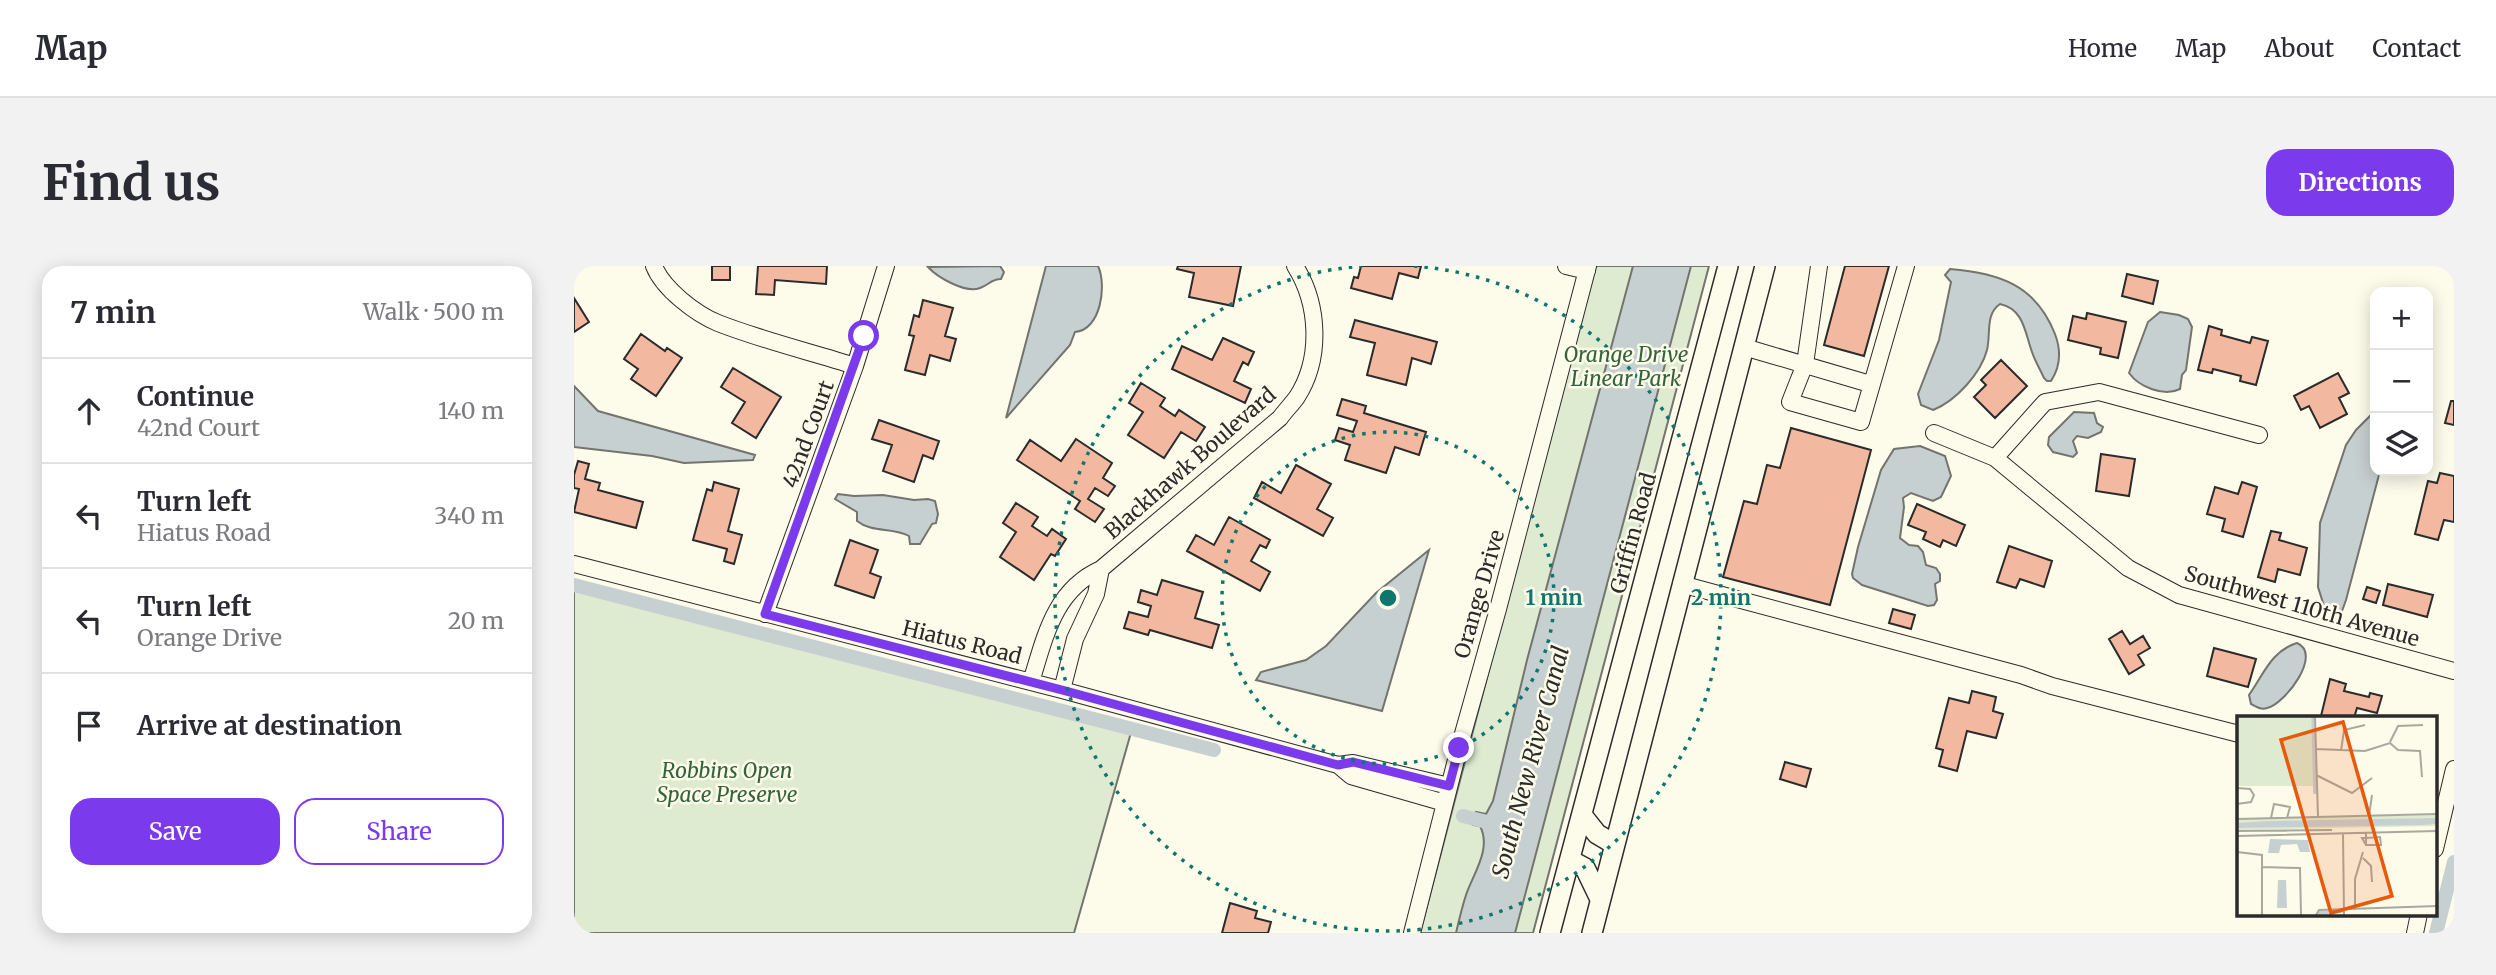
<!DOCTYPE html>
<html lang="en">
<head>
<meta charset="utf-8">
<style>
	:root { --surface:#fff; --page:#f2f2f3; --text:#2b2b33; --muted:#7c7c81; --line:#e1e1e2; --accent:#7c3aed }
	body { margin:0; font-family:Merriweather,serif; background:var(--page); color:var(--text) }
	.controls { position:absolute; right:21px; top:21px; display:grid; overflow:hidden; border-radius:14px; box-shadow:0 4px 18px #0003 }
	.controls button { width:63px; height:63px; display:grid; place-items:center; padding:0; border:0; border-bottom:2px solid var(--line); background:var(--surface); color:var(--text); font:35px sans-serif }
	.stop { position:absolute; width:21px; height:21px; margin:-16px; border:5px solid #7c3aed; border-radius:50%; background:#fff }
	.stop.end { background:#7c3aed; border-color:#fff; box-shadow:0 2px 7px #0008 }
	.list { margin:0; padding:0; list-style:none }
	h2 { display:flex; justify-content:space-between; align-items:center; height:91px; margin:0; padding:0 28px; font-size:30px }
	h2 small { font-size:23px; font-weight:400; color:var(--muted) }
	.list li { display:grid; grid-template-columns:46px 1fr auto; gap:21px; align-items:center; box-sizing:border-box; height:105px; padding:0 28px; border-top:2px solid var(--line) }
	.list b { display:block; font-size:26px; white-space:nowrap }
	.list p { margin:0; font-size:23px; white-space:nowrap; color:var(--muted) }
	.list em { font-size:23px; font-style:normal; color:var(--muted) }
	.actions { display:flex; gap:14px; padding:21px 28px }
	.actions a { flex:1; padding:16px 0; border:2px solid var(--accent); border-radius:21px; text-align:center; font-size:24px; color:var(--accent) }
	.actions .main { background:var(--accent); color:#fff }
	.icon { flex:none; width:38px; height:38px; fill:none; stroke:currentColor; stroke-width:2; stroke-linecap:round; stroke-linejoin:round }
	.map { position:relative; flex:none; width:1880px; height:667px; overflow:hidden; border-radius:21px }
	header { display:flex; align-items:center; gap:42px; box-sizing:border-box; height:98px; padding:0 35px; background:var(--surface); border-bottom:2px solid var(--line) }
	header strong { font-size:33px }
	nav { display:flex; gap:38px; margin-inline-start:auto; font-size:24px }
	.intro { display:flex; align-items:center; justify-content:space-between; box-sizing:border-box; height:168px; padding:0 42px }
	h1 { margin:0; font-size:49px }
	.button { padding:18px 32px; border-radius:21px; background:var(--accent); color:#fff; font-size:24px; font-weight:700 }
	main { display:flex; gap:42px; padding:0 42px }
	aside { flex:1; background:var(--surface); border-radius:21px; box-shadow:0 4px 18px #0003 }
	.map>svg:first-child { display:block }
</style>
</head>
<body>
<header>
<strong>Map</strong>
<nav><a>Home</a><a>Map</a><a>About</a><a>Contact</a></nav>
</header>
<div class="intro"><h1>Find us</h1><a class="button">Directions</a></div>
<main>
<aside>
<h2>7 min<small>Walk · 500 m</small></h2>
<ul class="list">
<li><svg class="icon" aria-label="ahead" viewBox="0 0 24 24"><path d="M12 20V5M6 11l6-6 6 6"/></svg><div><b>Continue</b><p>42nd Court</p></div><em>140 m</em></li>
<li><svg class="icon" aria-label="left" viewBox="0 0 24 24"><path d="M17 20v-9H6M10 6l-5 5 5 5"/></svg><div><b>Turn left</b><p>Hiatus Road</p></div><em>340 m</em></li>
<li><svg class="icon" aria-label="left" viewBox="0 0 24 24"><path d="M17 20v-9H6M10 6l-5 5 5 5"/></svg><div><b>Turn left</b><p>Orange Drive</p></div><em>20 m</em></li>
<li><svg class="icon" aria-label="arrive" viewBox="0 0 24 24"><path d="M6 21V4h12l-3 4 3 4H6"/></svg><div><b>Arrive at destination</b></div></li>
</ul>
<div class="actions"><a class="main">Save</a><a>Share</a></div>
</aside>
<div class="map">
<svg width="1880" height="667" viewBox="0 0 1880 667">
	<rect width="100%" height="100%" fill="#fdfbea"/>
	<path fill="#deebd1" stroke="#74746e" stroke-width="2" d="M1021,0h114l-176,667h-113z
		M0,322l558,141 -58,204h-500z"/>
	<path fill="#c7d0d0" stroke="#74746e" stroke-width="2" d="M426,0l4,6 -3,7c-10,0 -12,6 -21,9 -14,6 -43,-11 -52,-21z
		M472,0h52c9,19 3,64 -23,66l-5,13 -64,73z
		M1059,0h58l-176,667h-59c3,-13 6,-26 10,-38 7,-21 26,-46 14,-69l-7,-1 3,-13 10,2 7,-13 34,-141z
		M1376,3c49,4 86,16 105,65 6,16 6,32 -4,47h-4l-3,-3c-4,-9 -9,-17 -12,-26 -7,-19 -8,-43 -32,-48 -15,10 -9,30 -13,46 -6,23 -31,51 -54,60l-12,-5 -3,-11 21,-54 12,-58 -6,-7z
		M1586,46l19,3 9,4 4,8 -6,43 -4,5 -2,14c-16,8 -41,-2 -51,-16l19,-51z
		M0,120l24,25 157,44 -2,5 -69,3 -32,-7 -78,-9z
		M1801,145v60h5l-34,129 -4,11 -8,3 -9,-5 -7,-22 2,-64 26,-78 10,-15z
		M1500,146l20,1 3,10 6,4 -2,5 -13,6 -11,-2 -4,5 4,12 -4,4 -20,-5 -5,-7 1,-8z
		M1346,180l25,10 6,20 -10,21 -8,4 -22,-8 -8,5 1,9 -4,31 9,7 9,1 5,6 3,13 10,3 4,6v7l-5,3 2,16 -3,5 -6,1 -66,-21 -9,-7 -1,-4 6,-27 23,-77 13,-21z
		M264,228l16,2 29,-1 31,5 14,-1 7,2 3,13 -2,9 -4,1 -12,20h-10l-1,-8c-16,-9 -37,-3 -52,-15v-9l-22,-13z
		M855,284l-47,161 -126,-31 5,-8 45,-12 20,-14 50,-53z
		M1723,377c26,11 -12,61 -30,65 -6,2 -10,-1 -16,-4l-2,-9c15,-21 22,-44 48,-52z"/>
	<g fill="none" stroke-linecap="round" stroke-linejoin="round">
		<path stroke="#c7d0d0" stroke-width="14" d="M0,319l640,165
			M889,550l28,7
			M1862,667l18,-71"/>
	</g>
	<path fill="#f2b8a0" stroke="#2b2b2b" stroke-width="2" d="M138,0h18v14h-18z
		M184,0h69l-1,18 -51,-4 -1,15 -18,-1z
		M604,0h63l-8,40 -44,-9 5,-24 -17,-4z
		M787,0h60l-3,12 -19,-5 -7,26 -41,-11 3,-11 4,1z
		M1271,0h44l-25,90 -40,-11z
		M1553,8l31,7 -5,23 -31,-8z
		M0,32l15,24 -15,10z
		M349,34l30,8 -8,28 11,3 -6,22 -20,-6 -5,20 -20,-5 9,-34 -5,-1 5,-20 5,2z
		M1513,47l39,9 -8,36 -18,-4 1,-6 -33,-8 5,-24 13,3z
		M781,54l82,22 -6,22 -19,-6 -6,27 -39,-10 8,-32 -25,-6z
		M1635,60l13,4 -1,5 29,8 2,-6 16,4 -12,44 -16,-4 1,-5 -28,-7 -1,4 -14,-3z
		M67,68l24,17 2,-3 15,10 -26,38 -25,-17 7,-10 -14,-10z
		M649,72l31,14 -6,13 -5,-3 -9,19 17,8 -6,14 -73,-34 10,-23 30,14z
		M1427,94l26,26 -32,32 -21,-21 12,-12 -5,-5z
		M159,102l48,29 -25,41 -24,-15 13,-21 -24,-15z
		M1764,107l11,20 -10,5 8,16 -27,14 -11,-22 -8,4 -7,-14z
		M567,117l24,15 -5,8 15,10 4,-6 26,17 -9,14 -15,-9 -17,26 -36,-23 15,-23 -14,-9z
		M768,133l24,7 -2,7 62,19 -7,23 -24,-8 -9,26 -41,-13 5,-15 -15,-5 4,-12 14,4 4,-11 -20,-6z
		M1877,135h3v24l-9,-2z
		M305,154l60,21 -6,18 -10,-4 -9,27 -31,-11 9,-26 -20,-6z
		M1217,162l80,22 -41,155 -107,-28 21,-76 13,3 10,-39 13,3z
		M502,173l36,24 -9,15 12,8 -7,10 -13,-8 -7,11 16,10 -9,13 -20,-13 5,-8 -63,-41 13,-20 31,21z
		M1527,188l34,5 -6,37 -33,-5z
		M4,195l11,3 -4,15 15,4 -2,7 45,12 -7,26 -62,-16 5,-23 -5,-1v-13z
		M722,199l35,19 -14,25 16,9 -10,18 -69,-38 8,-16 19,11z
		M1866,207l14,3v46l-10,-2 -6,20 -23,-6 13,-53 9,2z
		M140,216l25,7 -11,42 14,4 -8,29 -10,-3 3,-12 -34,-9 14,-51 5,2z
		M1668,216l15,5 -14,50 -21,-6 3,-12 -18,-5 8,-27 23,7z
		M442,237l22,14 -6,9 15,10 5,-7 14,10 -11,17 -4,-2 -17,26 -34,-23 16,-25 -13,-9z
		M1343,238l48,21 -9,21 -13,-6 -3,7 -17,-8 3,-7 -18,-7z
		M655,251l41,23 -4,8 -6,-3 -9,16 19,11 -10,19 -73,-40 9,-16 18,10z
		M1697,265l10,2 -2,7 28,8 -7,27 -22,-6 -3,13 -17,-5z
		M276,274l28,10 -8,23 11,4 -7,21 -39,-13z
		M1435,280l43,15 -8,26 -24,-8 -4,9 -19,-6z
		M588,314l41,12 -8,26 24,7 -7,23 -62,-18 -2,5 -24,-7 5,-16 19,5 3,-11 -13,-4 3,-12 16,5z
		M1814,318l45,11 -6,22 -44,-12z
		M1793,321l13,4 -4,12 -13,-4z
		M1319,343l22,6 -4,14 -22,-6z
		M1548,365l8,13 13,-8 7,12 -12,7 6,10 -15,9 -20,-35z
		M1640,382l42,11 -8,28 -41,-11z
		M1756,413l16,5 -2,7 25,6 1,-4 12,3 -5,17 -20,-5 -3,10 -33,-2z
		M1398,425l24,6 -3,14 10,3 -7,24 -29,-7 -10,40 -18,-5 4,-16 -7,-2 13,-50 20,5z
		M1211,496l26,7 -5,18 -26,-8z
		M656,637l27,8 -2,7 16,4 -3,11h-46z"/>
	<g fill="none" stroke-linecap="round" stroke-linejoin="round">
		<g stroke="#2b2b2b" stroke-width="18">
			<path id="minor" d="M80,0c9,23 42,48 64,57 43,17 93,29 137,43
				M992,0l21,5
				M1245,0l-14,98 -15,38 71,20 45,-156
				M1170,81l126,37
				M1360,167l61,25 133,110 51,27 275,76
				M1421,192l50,-56 54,-10 160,43
				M0,298l488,126 276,75 15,-2 96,23
				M1107,318l340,91 31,11 187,48
				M191,348l90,-248 31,-100
				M457,416c14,-45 23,-92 70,-113l179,-151c5,-7 12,-14 17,-21 25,-39 22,-93 -2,-131
				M488,424l13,-51 21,-45 5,-25
				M764,499l13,11 94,27
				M1861,583l19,-80
				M838,667l47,-185 39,-139 90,-343
				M1841,667l4,-19"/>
		</g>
		<g stroke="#2b2b2b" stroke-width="22">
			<path id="major" d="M1008,549l15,19 17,10
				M996,594l15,8 15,31
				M976,667l178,-667
				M1018,667l173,-667"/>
		</g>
		<use href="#minor" stroke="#fdfbea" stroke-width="16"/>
		<use href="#major" stroke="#fdfbea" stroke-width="19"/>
	</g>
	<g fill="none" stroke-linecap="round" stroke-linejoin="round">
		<path stroke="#7c3aed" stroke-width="9" d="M290,70l-99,278 297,76 276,75 15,-3 96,24 10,-38"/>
	</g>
	<g fill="none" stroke="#0f766e" stroke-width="3.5" stroke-dasharray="3.5 7">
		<circle cx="814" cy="332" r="166"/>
		<path d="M840 0A333 333 0 1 1 788 0"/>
	</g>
	<g text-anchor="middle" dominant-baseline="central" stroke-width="5" stroke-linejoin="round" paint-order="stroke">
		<g font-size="21" font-style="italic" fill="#34623c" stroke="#fdfbea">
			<text x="1052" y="88">Orange Drive<tspan x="1052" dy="24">Linear Park</tspan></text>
			<text x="153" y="504">Robbins Open<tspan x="153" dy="24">Space Preserve</tspan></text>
		</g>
		<g font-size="21" fill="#2b2b2b" stroke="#fdfbea">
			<text transform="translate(234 168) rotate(-70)">42nd Court</text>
			<text transform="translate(616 197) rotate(-41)">Blackhawk Boulevard</text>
			<text transform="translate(1059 267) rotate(-75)">Griffin Road</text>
			<text transform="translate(905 328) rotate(-74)">Orange Drive</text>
			<text transform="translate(1728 340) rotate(16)">Southwest 110th Avenue</text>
			<text transform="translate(388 376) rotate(14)">Hiatus Road</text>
		</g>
		<g font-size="23" font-style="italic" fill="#2b2b2b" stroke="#fdfbea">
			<text transform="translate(956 496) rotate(-75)">South New River Canal</text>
		</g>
	</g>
	<g transform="translate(1663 450)">
		<rect width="200" height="200" fill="#fdfbea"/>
		<path d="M0,0h76l2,70h-78zM199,99l1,11 -200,4v-11z" fill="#deebd1"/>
		<path d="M199,102v6l-13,1 -186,3v-5l33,-2zM71,124l2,12h-10l-3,-8 -16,1 -2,8h-11l2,-14zM41,164h8l1,28h-10z" fill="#c7d0d0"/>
		<path fill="none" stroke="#c7d0d0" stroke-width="3.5" d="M76,0l2,78M81,197l25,-2"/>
		<path fill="none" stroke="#a9a89e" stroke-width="2" d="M78,0l3,101M153,26l8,-16 25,-1M79,33l49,2 25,-8 8,7 22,1 2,26M104,35l3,-21 21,-5M79,59l36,18 20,-15M0,72l13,1 4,6 -3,7 -14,2M132,100l3,-21M34,102l3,-14 16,3 -3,11M0,103l200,-5M0,115l95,-1M106,117l1,82M0,120l200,-5M129,129l-4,-7h4l14,-1 1,8h-15v-12M0,136l25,3v60M126,142l8,8 1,16M25,151l38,1 1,47M118,192v-29l8,-27M79,199l3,-5 118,-4"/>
		<path fill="#e8590c" fill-opacity="0.15" stroke="#e8590c" stroke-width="3.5" d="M106,6l49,174 -61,17 -50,-173z"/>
		<rect width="200" height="200" fill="none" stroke="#2b2b2b" stroke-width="3.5"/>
	</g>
	<circle cx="814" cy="332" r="10" fill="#0f766e" stroke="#fdfbea" stroke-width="3.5"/>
	<g font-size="21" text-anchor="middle" font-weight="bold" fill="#0f766e" stroke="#fdfbea" stroke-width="5" stroke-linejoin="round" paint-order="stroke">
		<text x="980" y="339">1 min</text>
		<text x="1147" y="339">2 min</text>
	</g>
</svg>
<div class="controls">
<button>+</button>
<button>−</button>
<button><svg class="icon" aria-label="layers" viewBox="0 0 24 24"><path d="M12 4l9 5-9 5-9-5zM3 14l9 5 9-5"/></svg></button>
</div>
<div class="stop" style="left:290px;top:70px"></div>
<div class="stop end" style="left:885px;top:482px"></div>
</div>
</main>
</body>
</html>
